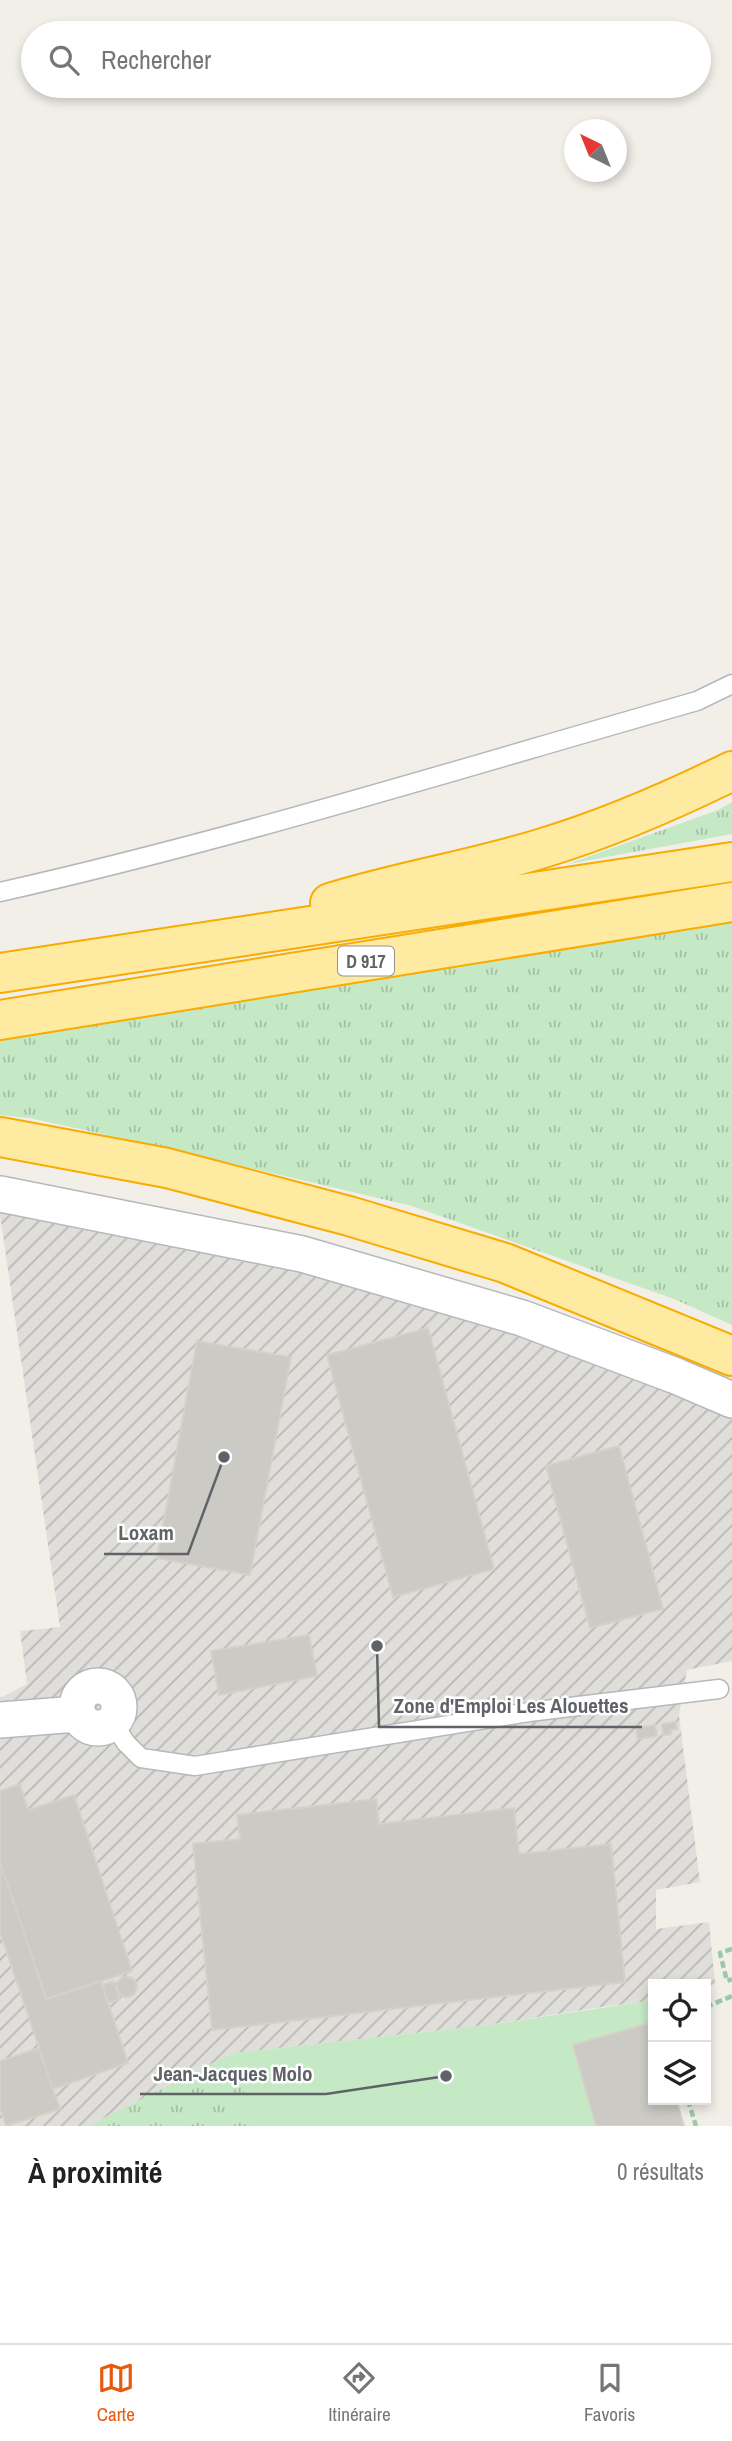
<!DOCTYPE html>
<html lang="fr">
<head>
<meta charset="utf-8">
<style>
	:root { --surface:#fff; --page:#f6f6f6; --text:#222; --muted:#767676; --line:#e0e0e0; --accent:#ea580c }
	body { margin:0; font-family:"Archivo Narrow",sans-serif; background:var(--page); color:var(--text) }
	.controls { position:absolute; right:21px; bottom:21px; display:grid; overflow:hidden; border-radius:0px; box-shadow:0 4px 10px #0003 }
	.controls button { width:63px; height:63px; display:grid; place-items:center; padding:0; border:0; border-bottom:2px solid var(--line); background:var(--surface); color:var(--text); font:35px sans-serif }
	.compass { position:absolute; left:564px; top:119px; width:63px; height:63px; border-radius:50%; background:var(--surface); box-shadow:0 4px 10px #0003; rotate:317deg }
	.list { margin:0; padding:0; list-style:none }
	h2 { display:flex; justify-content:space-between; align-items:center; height:91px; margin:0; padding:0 28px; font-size:30px }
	h2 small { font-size:23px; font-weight:400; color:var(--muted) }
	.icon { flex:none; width:38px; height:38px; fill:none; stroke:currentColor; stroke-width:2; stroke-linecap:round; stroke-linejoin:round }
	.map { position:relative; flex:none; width:732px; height:2126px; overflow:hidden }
	.search { position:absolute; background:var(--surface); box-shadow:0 4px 10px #0003; left:21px; right:21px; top:21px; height:77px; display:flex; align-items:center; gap:18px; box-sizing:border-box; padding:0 24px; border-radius:38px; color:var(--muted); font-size:26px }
	.sheet { height:217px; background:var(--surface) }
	nav { display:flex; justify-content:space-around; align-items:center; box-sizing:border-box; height:98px; border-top:2px solid var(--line); background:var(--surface); font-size:19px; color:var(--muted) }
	nav a { display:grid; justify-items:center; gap:4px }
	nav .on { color:var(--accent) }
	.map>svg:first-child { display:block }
</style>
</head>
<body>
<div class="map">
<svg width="732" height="2126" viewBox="0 0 732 2126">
	<defs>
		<pattern id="industrial-furrows" width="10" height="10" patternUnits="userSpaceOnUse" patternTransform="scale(1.75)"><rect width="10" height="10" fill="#e0deda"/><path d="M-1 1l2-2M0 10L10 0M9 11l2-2" fill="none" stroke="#b9b8b5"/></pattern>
		<pattern id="grass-tufts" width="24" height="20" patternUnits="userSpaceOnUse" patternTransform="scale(1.75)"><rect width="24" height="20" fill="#c5e8c5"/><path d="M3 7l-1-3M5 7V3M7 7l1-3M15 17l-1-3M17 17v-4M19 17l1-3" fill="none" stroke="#a3c0a4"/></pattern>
	</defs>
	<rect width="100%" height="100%" fill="#f1efe8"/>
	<path fill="url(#industrial-furrows)" d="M0,1194l145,27 587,179v261l-45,9 -8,45 21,167 -44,8v39l53,-7 6,62 -9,4v-4h-53v17l-45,5 -120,19 -255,28 -145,73h-88v-428l27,-14 -7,-53 40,-4 -60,-412z"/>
	<path fill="url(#grass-tufts)" d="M732,802v32l-164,30 150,-54z
		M732,910v415l-58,-26 -262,-93 -237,-56 -145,-32 -30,-3v-77z
		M233,2053l21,73h-166z"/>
	<path fill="#c5e8c5" d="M648,2001l5,19v80h23l8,26h-430l-21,-73 255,-28z"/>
	<path fill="#cccac5" stroke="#d6d1c6" stroke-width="2" d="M428,1328l66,241 -101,28 -66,-242z
		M197,1341l94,16 -41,218 -93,-17z
		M619,1446l44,163 -73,19 -44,-162z
		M309,1635l8,41 -98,19 -8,-44z
		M676,1722l1,7 -6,1v4l-8,1 -1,-11z
		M655,1725l2,11 -19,3 -2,-11z
		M20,1784l8,26 46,-15 58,176 -86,28 -46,-137v-71z
		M376,1799l3,25 135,-16 5,46 92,-10 14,138 -413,48 -19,-186 47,-5 -3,-24z
		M0,1862l46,137 55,-18 27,82 -75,26 -53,-157z
		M117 1987a10 10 0 1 1 20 0a10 10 0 1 1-20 0Z
		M113,1981l7,18 -12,4 -6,-18z
		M653,2022v78h23l8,26h-88l-23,-81z
		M39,2048l21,61 -54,17 -6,-18v-47z"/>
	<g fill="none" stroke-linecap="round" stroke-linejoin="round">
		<g stroke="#b5b8bc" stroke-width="21">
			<path id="service" d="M0,892c235,-53 465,-125 697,-191l35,-17
				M113,1723l13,20 15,15 54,8 334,-54 190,-23"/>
		</g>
		<g stroke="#b5b8bc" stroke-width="38">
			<path id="minor" d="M0,1194l302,60 220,64 154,58 56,24
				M77 1707a21 21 0 1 1 42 0a21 21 0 1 1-42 0Z
				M0,1720l77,-6"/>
		</g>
		<g stroke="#f9ab00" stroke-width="42">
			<path id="trunk" d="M330,903c70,-22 143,-33 213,-55 66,-20 128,-47 189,-77
				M0,973l732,-111
				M0,1020l732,-118
				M0,1137l167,31 182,48 156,47 227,93"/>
		</g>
		<path stroke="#9cc7a9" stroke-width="4.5" stroke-dasharray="7 3.5" stroke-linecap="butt" d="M732,1949l-12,4 7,28 5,-2
			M706,2007l26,-11
			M688,2100l8,26"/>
		<use href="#service" stroke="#fff" stroke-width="18"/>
		<use href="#minor" stroke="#fff" stroke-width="35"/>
		<use href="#trunk" stroke="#feeaa1" stroke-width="38"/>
	</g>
	<g text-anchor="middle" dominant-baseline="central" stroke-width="5" stroke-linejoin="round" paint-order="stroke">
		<rect fill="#fff" stroke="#8f9295" stroke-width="2" x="338" y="946.5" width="56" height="29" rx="5"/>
		<g font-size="18" font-weight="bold" fill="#5f6368">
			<text x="366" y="961">D 917</text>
		</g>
	</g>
	<path fill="none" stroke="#5f6368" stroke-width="2.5" d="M224 1457L188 1554H104M377 1646L379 1727H642M446 2076L326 2094H140"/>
	<g fill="#5f6368" stroke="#fff" stroke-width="2.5">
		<circle cx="224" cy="1457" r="7"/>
		<circle cx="377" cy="1646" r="7"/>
		<circle cx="446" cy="2076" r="7"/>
	</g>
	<g font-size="21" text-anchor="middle" font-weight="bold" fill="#5f6368" stroke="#fff" stroke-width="5" stroke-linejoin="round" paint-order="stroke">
		<text x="146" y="1540">Loxam</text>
		<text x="511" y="1713">Zone d'Emploi Les Alouettes</text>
		<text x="233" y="2081">Jean-Jacques Molo</text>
	</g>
</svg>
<div class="controls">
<button><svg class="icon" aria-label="locate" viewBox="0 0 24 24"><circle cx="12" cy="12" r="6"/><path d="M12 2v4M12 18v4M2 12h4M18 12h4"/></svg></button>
<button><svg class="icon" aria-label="layers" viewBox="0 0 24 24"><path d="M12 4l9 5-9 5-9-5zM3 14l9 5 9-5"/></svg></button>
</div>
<svg class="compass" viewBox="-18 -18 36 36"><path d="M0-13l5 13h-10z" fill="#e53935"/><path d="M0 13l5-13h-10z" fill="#767676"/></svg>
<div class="search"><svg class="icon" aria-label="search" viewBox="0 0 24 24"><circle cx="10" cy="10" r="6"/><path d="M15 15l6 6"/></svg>Rechercher</div>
</div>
<section class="sheet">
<h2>À proximité<small>0 résultats</small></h2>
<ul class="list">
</ul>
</section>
<nav>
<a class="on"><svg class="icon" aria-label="map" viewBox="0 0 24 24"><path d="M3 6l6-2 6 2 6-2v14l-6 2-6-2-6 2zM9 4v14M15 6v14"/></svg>Carte</a>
<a><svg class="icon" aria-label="directions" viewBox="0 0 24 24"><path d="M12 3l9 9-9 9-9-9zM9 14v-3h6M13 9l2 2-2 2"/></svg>Itinéraire</a>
<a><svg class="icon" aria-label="saved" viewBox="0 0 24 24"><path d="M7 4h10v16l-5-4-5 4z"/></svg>Favoris</a>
</nav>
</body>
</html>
